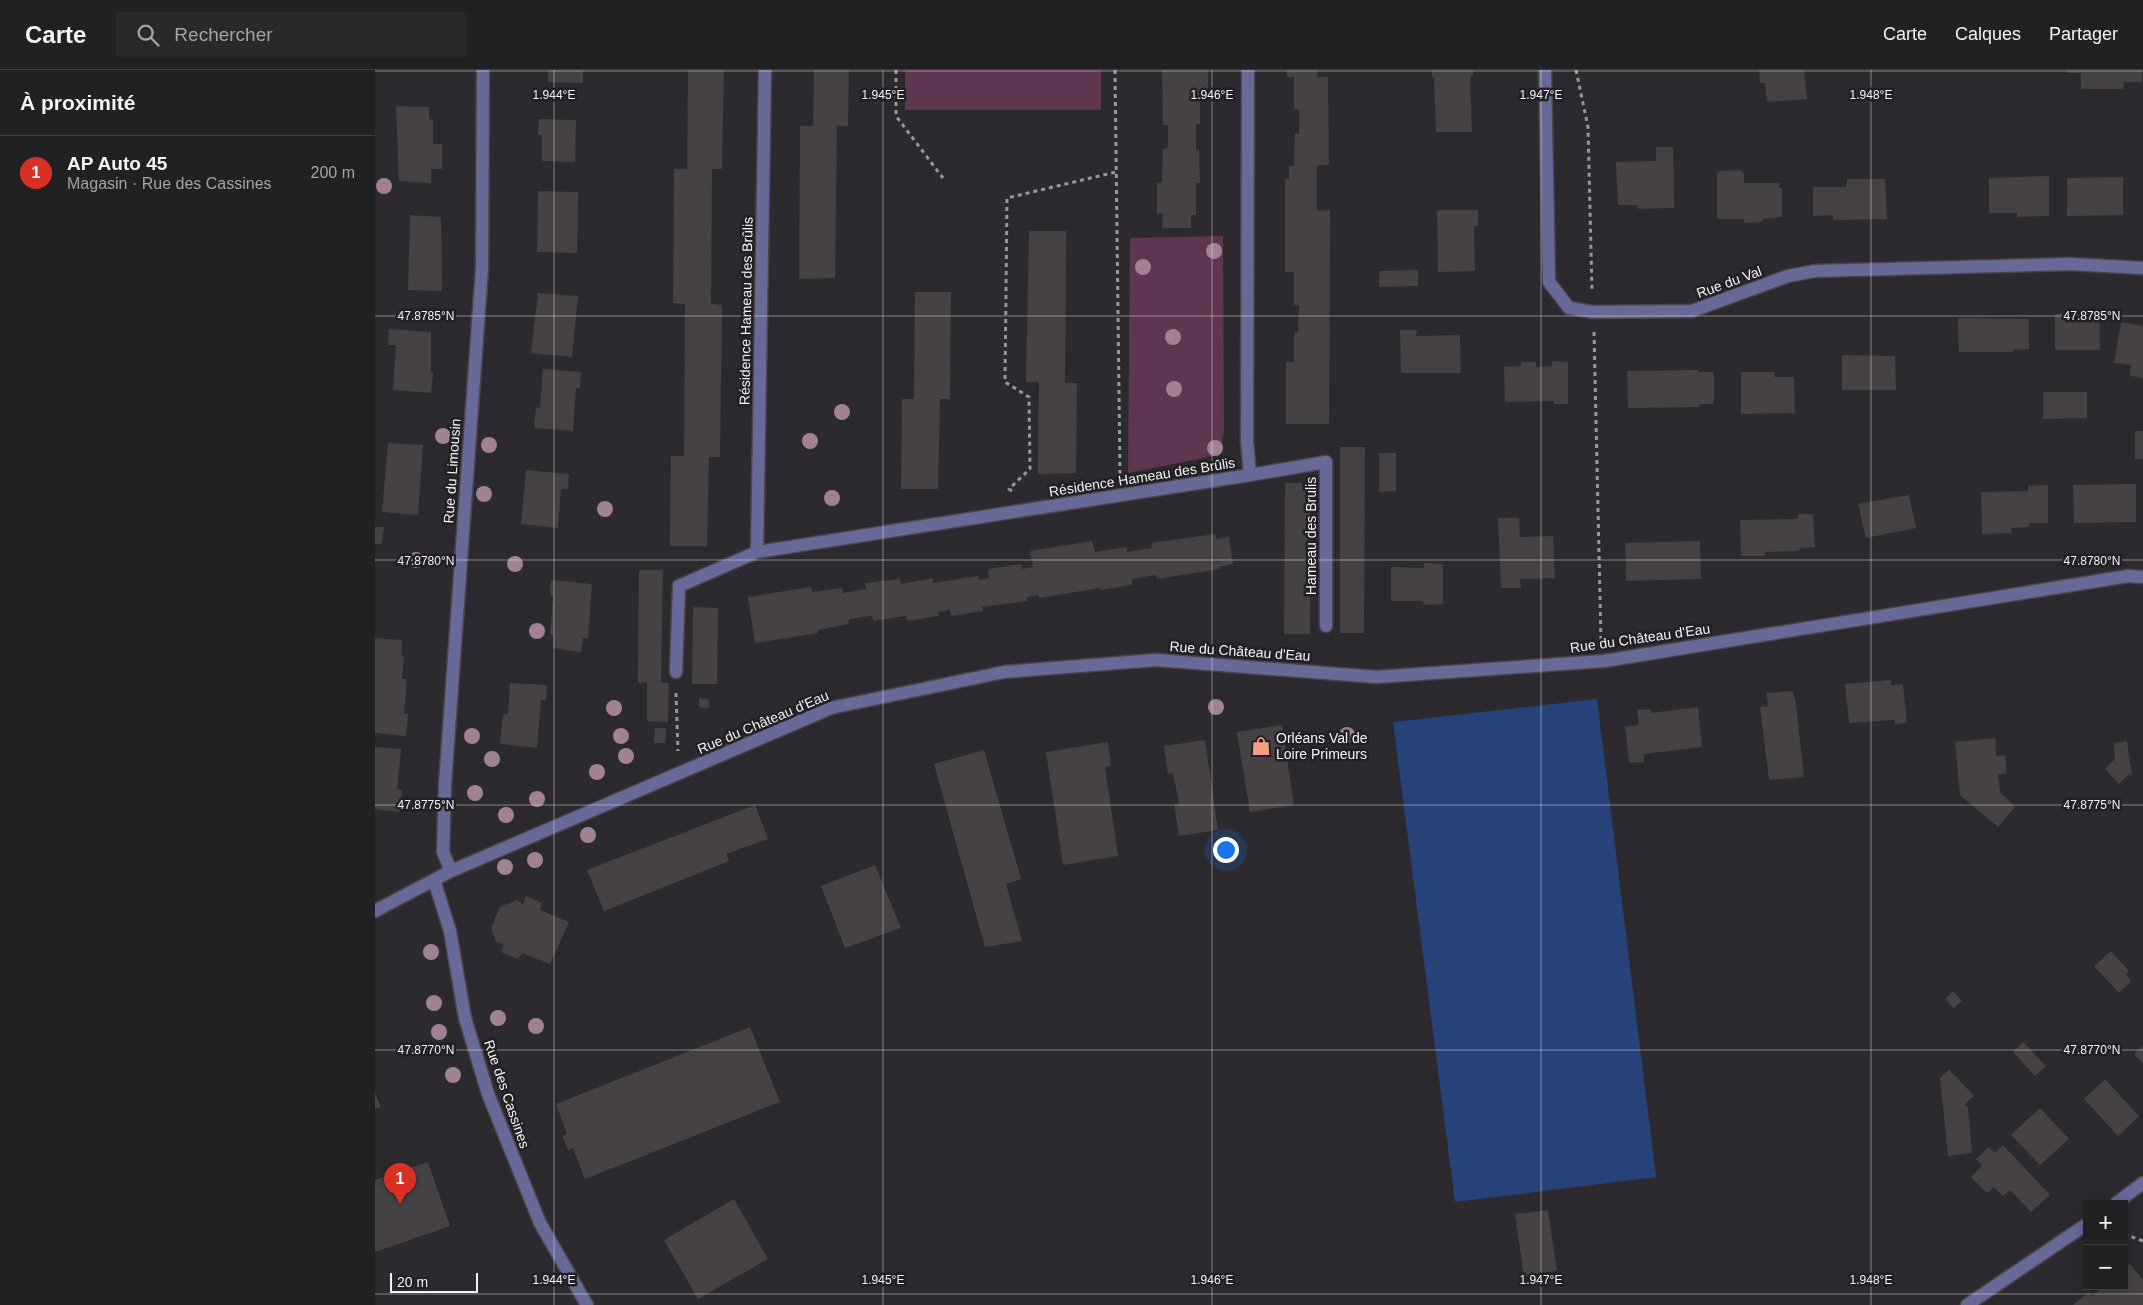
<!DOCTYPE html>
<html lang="fr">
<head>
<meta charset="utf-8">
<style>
	:root { --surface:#212022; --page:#29282a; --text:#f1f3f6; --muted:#a2a3a5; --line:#3e3e40; --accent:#d93025 }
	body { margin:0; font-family:Arial,sans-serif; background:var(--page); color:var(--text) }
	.controls { position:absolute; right:15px; bottom:15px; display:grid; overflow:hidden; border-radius:0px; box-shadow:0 2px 12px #0003 }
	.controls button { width:45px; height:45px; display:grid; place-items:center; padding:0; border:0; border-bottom:1px solid var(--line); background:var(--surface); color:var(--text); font:25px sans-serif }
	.scale { position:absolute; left:15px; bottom:12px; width:88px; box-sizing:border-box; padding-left:5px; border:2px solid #f3f2f5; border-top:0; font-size:14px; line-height:18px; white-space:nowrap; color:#f3f2f5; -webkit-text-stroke:4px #222025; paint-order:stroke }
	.you { position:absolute; left:850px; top:779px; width:18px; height:18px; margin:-12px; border:4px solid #fff; border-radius:50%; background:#1a73e8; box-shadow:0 0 0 8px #1a73e833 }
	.badge { display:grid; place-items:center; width:32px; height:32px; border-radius:50%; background:var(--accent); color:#fff; font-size:16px; font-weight:700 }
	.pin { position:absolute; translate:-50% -41px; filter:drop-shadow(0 1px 2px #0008) }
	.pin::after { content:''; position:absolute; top:26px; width:18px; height:15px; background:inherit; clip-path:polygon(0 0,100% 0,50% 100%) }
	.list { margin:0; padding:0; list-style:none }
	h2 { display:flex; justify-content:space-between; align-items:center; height:65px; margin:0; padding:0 20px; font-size:21px }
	h2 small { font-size:16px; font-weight:400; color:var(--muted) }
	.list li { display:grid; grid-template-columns:32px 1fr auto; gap:15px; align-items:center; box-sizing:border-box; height:75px; padding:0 20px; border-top:1px solid var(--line) }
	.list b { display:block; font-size:19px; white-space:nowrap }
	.list p { margin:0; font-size:16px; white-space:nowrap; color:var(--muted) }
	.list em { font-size:16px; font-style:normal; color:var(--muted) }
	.icon { flex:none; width:28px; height:28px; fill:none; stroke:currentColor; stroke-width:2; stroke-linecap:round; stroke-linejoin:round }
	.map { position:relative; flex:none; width:1768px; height:1235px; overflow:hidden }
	header { display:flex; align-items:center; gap:30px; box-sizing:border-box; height:70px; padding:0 25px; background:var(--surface); border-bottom:1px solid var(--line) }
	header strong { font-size:24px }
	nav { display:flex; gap:28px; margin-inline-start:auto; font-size:18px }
	.search { width:350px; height:45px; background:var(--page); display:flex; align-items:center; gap:12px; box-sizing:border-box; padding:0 18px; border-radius:0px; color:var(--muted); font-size:19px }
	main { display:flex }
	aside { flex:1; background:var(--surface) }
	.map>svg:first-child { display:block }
</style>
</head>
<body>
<header>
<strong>Carte</strong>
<div class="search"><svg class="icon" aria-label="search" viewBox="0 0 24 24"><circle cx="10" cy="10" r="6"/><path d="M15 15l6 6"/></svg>Rechercher</div>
<nav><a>Carte</a><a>Calques</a><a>Partager</a></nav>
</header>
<main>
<aside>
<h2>À proximité<small></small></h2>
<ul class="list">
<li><span class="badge">1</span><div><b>AP Auto 45</b><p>Magasin · Rue des Cassines</p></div><em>200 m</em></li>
</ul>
</aside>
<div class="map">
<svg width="1768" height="1235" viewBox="0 0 1768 1235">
	<rect width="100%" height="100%" fill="#2c2a2e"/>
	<path fill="#5e3651" d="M530,0h196v40h-196z
		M848,166l1,196 -5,23 -91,18 2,-235z"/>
	<path fill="#274278" d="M1222,629l59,478 -201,25 -62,-480z"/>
	<path fill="#454145" d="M173,0h35v13l-35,-1z
		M313,0h36l-2,99h-10l-1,135 11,1 -2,152h-11l-2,89h-37l1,-90h13l1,-152 -12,-1 1,-134h13z
		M439,0h35l-1,56h-11l-2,152 -36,1 1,-153h13z
		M787,0h46v22h-8v32h-4v26h3l1,33h-4v32h-5v13h-29l1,-14h-6v-31h5l1,-34 5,-1v-23h-5z
		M912,0h30v7h11l1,88h-12v46l13,-1 -1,214h-43v-62h8v-30h4l1,-27h-5v-33h-9v-93h4v-13h5l1,-32h4v-25h-5v-32h-7z
		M1057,0h41v6h-3l2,56h-36l-2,-55h-2z
		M1384,0h45l3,29 -40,3 -2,-19h-5z
		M1692,0h75v12h-18l-1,7h-42v-16h-14z
		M21,36l33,1v12l4,1v24h9v25h-11v14l-32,-2z
		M164,49l37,1 -1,42 -33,-1v-26h-4z
		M1281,77h17l1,61 -36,1 -1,-4h-19l-2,-43 40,-1z
		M1366,100l3,4v9h35v5h3v29l-20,2v3l-18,1v-4h-27v-45l3,-3z
		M1674,106v40l-32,1v-4h-28v-35z
		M1748,107v38l-56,1v-38z
		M1472,109h38l2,40 -54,1v-5l-20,1v-29h33z
		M163,121l40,1 -1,61 -40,-1z
		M1062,140h41v16h-4l1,45 -37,1z
		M35,145l31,2 1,74 -34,-1z
		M654,161h37l-1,152h12l-1,90 -38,1 1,-92h-13z
		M1043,200v16l-39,1v-16z
		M540,222h36l-1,107h-10l-2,90h-37l1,-90h12z
		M163,223l40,3 -6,61 -41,-4z
		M1680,244h44l1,36h-45z
		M1583,248l71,1v30l-16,1v2h-54z
		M1746,252l22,4v52l-13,-2 1,-11 -17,-2z
		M14,259l42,3v41h2l-2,20 -38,-3 3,-45h-8z
		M1025,260h17l-1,6 44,-1 1,38h-60z
		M1467,285l53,1 1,34h-54z
		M1177,291l16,1v42h-14v-3l-49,1 -1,-35 17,-1v-4h15v5l16,-1z
		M168,299l38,3 -1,16h-4l-3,43 -39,-3 2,-21 4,1z
		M1323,300v2h16v32h-15v3l-71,1 -1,-37z
		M1366,302h33l1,5h19l1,36 -54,1z
		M1668,322h44v26l-44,1z
		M1760,361h8v28h-8z
		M13,373l35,2 -5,70 -36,-3z
		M965,377h25l-1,186h-24z
		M1004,383h17v38l-17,1z
		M151,400l43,4 -1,15h-7l-3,39 -37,-4z
		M910,413h26l-1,151h-26z
		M1761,414v38l-62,1 -1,-38z
		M1673,415v38h-19v4l-18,1 1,5 -30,1 -1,-42 47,-1v-5z
		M1534,425l7,33 -50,10 -8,-34z
		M1423,444h15l2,33 -15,1 -1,3 -34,1v4h-24l-1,-36 58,-1z
		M1123,448h21l1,19 33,-1 2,42 -35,1 1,9h-20z
		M0,457h9l-2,17h-7z
		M840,464l1,5 13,-2 4,27 -13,3v2l-63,10 -1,-4 -24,4v6l-31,5 -1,-2 -61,10 -1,-3 -11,2v4l-45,6 1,4 -32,5 -1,-6 -12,2 1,4 -32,5 -1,-5 -33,5 -1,-5 -11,1 -13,3 1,4 -31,6v3l-63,10 -7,-46 63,-10 1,5 30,-4 1,5 23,-4 -1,-6 35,-4 1,5 32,-6v5l45,-7 1,4 10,-2 -1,-9 33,-5 1,5 11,-2 -3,-16 62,-10 3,11 32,-5v5l25,-4 -1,-5z
		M1325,471l1,38 -75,2 -1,-38z
		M1049,493l19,1v40l-19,1 -1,-4h-32v-34l33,1z
		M264,500h24l-2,113h8l-1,39 -21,-1v-39l-9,1z
		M176,510l41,4 -4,54h-5l-2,14 -28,-4v-13l-3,-1 3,-38 -3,-1z
		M318,537l25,1 -1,76h-25z
		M0,568l27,2 -1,15 3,1 -2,23h5l-3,35h4l-2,22 -31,-3z
		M1516,610v5l12,-1 4,39 -12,1 -1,-4 -45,3 -4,-39z
		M135,613l37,2 -1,15h-5l-4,48 -37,-4 3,-30h5z
		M1418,621l3,13 8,73 -35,3 -9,-73 8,-1 -2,-13z
		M324,628l10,1v9l-10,-1z
		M1323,637l4,40 -58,7v8l-15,1 -4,-36 14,-2 -2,-15 14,-1v4z
		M907,655l12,80 -44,7 -13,-80z
		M280,658h11l-1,15h-11z
		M1620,668l1,18 9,-1 2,19h-9l2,18 15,15 -17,20 -38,-32 -5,-53z
		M830,670l13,90 -39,6 -5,-31 5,-2 -6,-30 -5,1 -4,-28z
		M1752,671l5,35 -3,-2 -10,10 -14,-15 10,-10 -1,-16z
		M733,672l3,24 -6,1 13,89 -55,9 -17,-113z
		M0,677l26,2 -4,41h5l-2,22 -25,-3z
		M609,680l37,129 -15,5 16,57 -37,6 -51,-183z
		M380,735l13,34 -42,15 3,7 -125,50 -17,-41z
		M500,795l26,63 -56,20 -24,-62z
		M151,826l16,7 -2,7 29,12 -19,42 -28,-11 -4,6 -17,-7 3,-7 -8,-3 -5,-14 9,-21 17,-7 6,4z
		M1736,881l18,20 -3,3 5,7 -12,12 -25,-27z
		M1578,921l9,10 -8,7 -9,-9z
		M375,957l30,75 -195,77 -12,-31 -5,2 -6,-14 5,-2 -11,-30z
		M1648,972l23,24 -11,10 -22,-24z
		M1768,976v18l-9,-10z
		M1574,999l25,27 -9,8 3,4 4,45 -24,3 -8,-78z
		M1730,1009l34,37 -21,20 -34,-37z
		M0,1023l6,14 -6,2z
		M1665,1038l29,31 -29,26 -29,-30z
		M1628,1075l47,50 -19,17 -21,-22 -7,6 -9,-9 -7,6 -16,-16 11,-11 -6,-7 13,-12 6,6z
		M53,1092l22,64 -75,26v-72z
		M359,1129l34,60 -70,40 -34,-59z
		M1173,1140l9,61 -33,5 -9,-62z
		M1755,1194l13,16v25h-70l16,-13 3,4 12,-10h20v-17z"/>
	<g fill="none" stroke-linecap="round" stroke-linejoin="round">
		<g stroke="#48464a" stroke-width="15">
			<path id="minor" d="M390,0l-8,482 493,-77 -3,-34 1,-371
				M1170,0l4,212 20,26 24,4 99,-1 96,-35 27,-5 255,-7 73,4
				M875,405l76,-13v164
				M301,602l3,-86 78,-34
				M76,801l-8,-19 2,-67 37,-517 1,-198
				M59,810l16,51 15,87 23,76 52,129 47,82
				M0,841l76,-40 380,-163 173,-36 152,-12 221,17 227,-16 524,-85 15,1
				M1740,1134l28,-21
				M1592,1235l120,-81"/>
		</g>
		<path stroke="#99979b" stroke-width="3" stroke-dasharray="4 4" stroke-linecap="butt" d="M521,0v46l47,62
			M740,0l5,404
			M1201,0l12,57 4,164
			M1219,262l7,309
			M637,421l-3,-2 21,-20 -1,-72 -24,-15 2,-184 109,-26
			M301,623l2,58
			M1749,1164l19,7"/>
		<use href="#minor" stroke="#676997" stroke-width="12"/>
	</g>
	<g fill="#a08196">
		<circle cx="9" cy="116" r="8"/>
		<circle cx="839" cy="181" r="8"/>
		<circle cx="768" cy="197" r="8"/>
		<circle cx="798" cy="267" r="8"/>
		<circle cx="799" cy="319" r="8"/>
		<circle cx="467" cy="342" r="8"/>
		<circle cx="68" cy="366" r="8"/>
		<circle cx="435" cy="371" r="8"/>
		<circle cx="114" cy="375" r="8"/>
		<circle cx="840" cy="378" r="8"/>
		<circle cx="109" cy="424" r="8"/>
		<circle cx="457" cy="428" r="8"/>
		<circle cx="230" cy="439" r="8"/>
		<circle cx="41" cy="490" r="8"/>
		<circle cx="140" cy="494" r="8"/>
		<circle cx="162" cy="561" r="8"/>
		<circle cx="841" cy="637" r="8"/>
		<circle cx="239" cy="638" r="8"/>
		<circle cx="972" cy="665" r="8"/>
		<circle cx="97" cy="666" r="8"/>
		<circle cx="246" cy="666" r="8"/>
		<circle cx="251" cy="686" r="8"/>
		<circle cx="117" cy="689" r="8"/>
		<circle cx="222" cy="702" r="8"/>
		<circle cx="100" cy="723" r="8"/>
		<circle cx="162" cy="729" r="8"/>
		<circle cx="131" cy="745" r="8"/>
		<circle cx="213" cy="765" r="8"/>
		<circle cx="160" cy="790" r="8"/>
		<circle cx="130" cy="797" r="8"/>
		<circle cx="56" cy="882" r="8"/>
		<circle cx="59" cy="933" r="8"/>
		<circle cx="123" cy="948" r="8"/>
		<circle cx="161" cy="956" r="8"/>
		<circle cx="64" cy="962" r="8"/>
		<circle cx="78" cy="1005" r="8"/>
	</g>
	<path fill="none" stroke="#f3f2f5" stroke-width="1" stroke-opacity="0.45" d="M179,0v1235M508,0v1235M837,0v1235M1166,0v1235M1496,0v1235M0,1h1768M0,246h1768M0,490h1768M0,735h1768M0,980h1768M0,1224h1768"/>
	<defs>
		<g id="shop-bare" transform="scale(1.5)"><path d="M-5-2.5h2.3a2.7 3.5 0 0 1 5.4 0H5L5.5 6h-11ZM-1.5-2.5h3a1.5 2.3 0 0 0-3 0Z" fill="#f39f85" stroke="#222025" stroke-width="2.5" paint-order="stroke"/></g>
	</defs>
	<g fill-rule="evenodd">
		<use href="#shop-bare" x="886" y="676"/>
	</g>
	<g text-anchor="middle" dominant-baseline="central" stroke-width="5" stroke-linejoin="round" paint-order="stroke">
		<g font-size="14" fill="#f3f2f5" stroke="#222025">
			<text transform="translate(1354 212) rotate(-20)">Rue du Val</text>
			<text transform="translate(371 241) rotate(-89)">Résidence Hameau des Brûlis</text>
			<text transform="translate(77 401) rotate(-86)">Rue du Limousin</text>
			<text transform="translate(767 407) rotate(-9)">Résidence Hameau des Brûlis</text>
			<text transform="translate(936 466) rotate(-90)">Hameau des Brulis</text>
			<text transform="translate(1265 568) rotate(-8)">Rue du Château d'Eau</text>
			<text transform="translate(865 581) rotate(4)">Rue du Château d'Eau</text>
			<text transform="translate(388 652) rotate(-23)">Rue du Château d'Eau</text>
			<text transform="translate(132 1024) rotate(71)">Rue des Cassines</text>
		</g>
		<g font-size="14" fill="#f3f2f5" stroke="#222025" text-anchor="start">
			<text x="901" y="668">Orléans Val de<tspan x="901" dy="16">Loire Primeurs</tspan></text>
		</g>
	</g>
	<g font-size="12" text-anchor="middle" fill="#f3f2f5" stroke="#222025" stroke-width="5" stroke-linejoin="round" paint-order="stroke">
		<text x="179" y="29">1.944°E</text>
		<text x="508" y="29">1.945°E</text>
		<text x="837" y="29">1.946°E</text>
		<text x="1166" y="29">1.947°E</text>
		<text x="1496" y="29">1.948°E</text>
		<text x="51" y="250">47.8785°N</text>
		<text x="1717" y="250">47.8785°N</text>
		<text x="51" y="495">47.8780°N</text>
		<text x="1717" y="495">47.8780°N</text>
		<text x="51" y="739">47.8775°N</text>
		<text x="1717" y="739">47.8775°N</text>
		<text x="51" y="984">47.8770°N</text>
		<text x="1717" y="984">47.8770°N</text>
		<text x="179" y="1214">1.944°E</text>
		<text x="508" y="1214">1.945°E</text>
		<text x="837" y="1214">1.946°E</text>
		<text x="1166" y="1214">1.947°E</text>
		<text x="1496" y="1214">1.948°E</text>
	</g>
</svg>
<div class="controls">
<button>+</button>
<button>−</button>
</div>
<div class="scale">20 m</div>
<div class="you"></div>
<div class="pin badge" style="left:25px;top:1134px">1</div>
</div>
</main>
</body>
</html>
